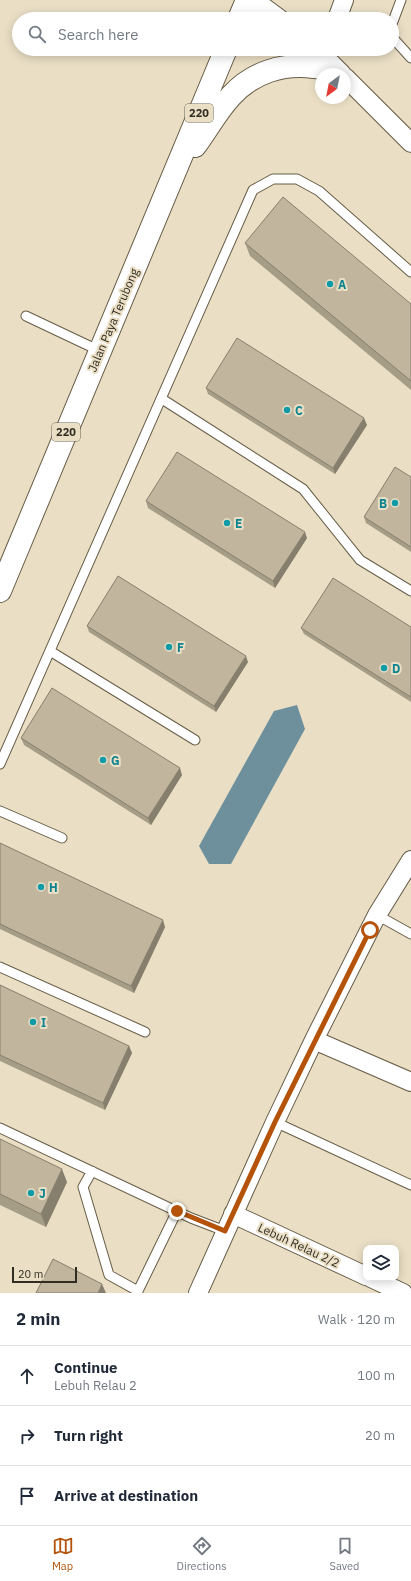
<!DOCTYPE html>
<html lang="en">
<head>
<meta charset="utf-8">
<style>
	:root { --surface:#fff; --page:#f6f6f7; --text:#1f2937; --muted:#747a83; --line:#e0e1e3; --accent:#b45309 }
	body { margin:0; font-family:"IBM Plex Sans",sans-serif; background:var(--page); color:var(--text) }
	.controls { position:absolute; right:12px; bottom:12px; display:grid; overflow:hidden; border-radius:8px; box-shadow:0 2px 10px #0003 }
	.controls button { width:36px; height:36px; display:grid; place-items:center; padding:0; border:0; border-bottom:1px solid var(--line); background:var(--surface); color:var(--text); font:20px sans-serif }
	.compass { position:absolute; left:315px; top:68px; width:36px; height:36px; border-radius:50%; background:var(--surface); box-shadow:0 2px 10px #0003; rotate:212deg }
	.scale { position:absolute; left:12px; bottom:10px; width:65px; box-sizing:border-box; padding-left:4px; border:2px solid #312d23; border-top:0; font-size:11px; line-height:14px; white-space:nowrap; color:#312d23; -webkit-text-stroke:3px #eadfc5; paint-order:stroke }
	.stop { position:absolute; width:12px; height:12px; margin:-9px; border:3px solid #b45309; border-radius:50%; background:#fff }
	.stop.end { background:#b45309; border-color:#fff; box-shadow:0 1px 4px #0008 }
	.list { margin:0; padding:0; list-style:none }
	h2 { display:flex; justify-content:space-between; align-items:center; height:52px; margin:0; padding:0 16px; font-size:17px }
	h2 small { font-size:13px; font-weight:400; color:var(--muted) }
	.list li { display:grid; grid-template-columns:26px 1fr auto; gap:12px; align-items:center; box-sizing:border-box; height:60px; padding:0 16px; border-top:1px solid var(--line) }
	.list b { display:block; font-size:15px; white-space:nowrap }
	.list p { margin:0; font-size:13px; white-space:nowrap; color:var(--muted) }
	.list em { font-size:13px; font-style:normal; color:var(--muted) }
	.icon { flex:none; width:22px; height:22px; fill:none; stroke:currentColor; stroke-width:2; stroke-linecap:round; stroke-linejoin:round }
	.map { position:relative; flex:none; width:411px; height:1293px; overflow:hidden }
	.search { position:absolute; background:var(--surface); box-shadow:0 2px 10px #0003; left:12px; right:12px; top:12px; height:44px; display:flex; align-items:center; gap:10px; box-sizing:border-box; padding:0 14px; border-radius:22px; color:var(--muted); font-size:15px }
	.sheet { height:232px; background:var(--surface) }
	nav { display:flex; justify-content:space-around; align-items:center; box-sizing:border-box; height:56px; border-top:1px solid var(--line); background:var(--surface); font-size:11px; color:var(--muted) }
	nav a { display:grid; justify-items:center; gap:2px }
	nav .on { color:var(--accent) }
	.map>svg:first-child { display:block }
</style>
</head>
<body>
<div class="map">
<svg width="411" height="1293" viewBox="0 0 411 1293">
	<rect width="100%" height="100%" fill="#eadfc5"/>
	<path fill="#6e909d" d="M297,705l8,24 -74,135h-22l-10,-18 75,-135z"/>
	<g fill="none" stroke-linecap="round" stroke-linejoin="round">
		<g stroke="#675d47" stroke-width="11">
			<path id="lane" d="M392,24l9,-24
				M392,37l19,21
				M26,316l74,35
				M162,399l141,90 57,71 51,31
				M50,651l145,89
				M0,764l253,-574 20,-11h24l22,12 92,81
				M0,811l62,27
				M377,915l34,19
				M0,967l145,65
				M275,1122l136,63
				M0,1128l191,90 34,13
				M92,1171l-9,16 26,88 29,16
				M137,1293l40,-82"/>
		</g>
		<g stroke="#675d47" stroke-width="20">
			<path id="street" d="M249,0l16,8 15,11
				M337,19l7,-19
				M317,49l25,25
				M345,77l66,66
				M314,1040l97,42
				M233,1214l133,62
				M371,1278l32,15
				M198,1293l77,-171 39,-82 63,-125 34,-55"/>
		</g>
		<g stroke="#675d47" stroke-width="24">
			<path id="primary" d="M239,19l8,-19
				M195,146c12,-16 22,-35 36,-50 22,-24 52,-33 83,-29 8,0 16,5 24,7
				M0,591l226,-542"/>
		</g>
		<use href="#lane" stroke="#fff" stroke-width="9"/>
		<use href="#street" stroke="#fff" stroke-width="18"/>
		<use href="#primary" stroke="#fff" stroke-width="22"/>
	</g>
	<path fill="#a69d87" d="M245,243l166,61v86l-161,-134z
		M206,388l161,37 -32,49 -127,-80z
		M411,477v75l-45,-29 -2,-6z
		M146,501l161,37 -32,50 -127,-80z
		M87,626l161,36 -32,50 -127,-80z
		M411,627v75l-107,-68 -3,-6z
		M21,738l161,37 -31,50 -127,-80z
		M0,843l165,84 -31,66 -134,-64z
		M0,985l129,61 3,7 -27,57 -105,-49z
		M0,1139l67,43 -21,45 -46,-22z"/>
	<path fill="#877f6e" d="M364,418l3,7 -32,49 -2,-6z
		M305,532l2,6 -32,50 -2,-7z
		M246,656l2,6 -32,50 -2,-6z
		M180,768l2,7 -31,50 -3,-7z
		M163,920l2,7 -31,66 -3,-7z
		M129,1046l3,7 -27,57 -2,-7z
		M62,1169l5,13 -21,45 -5,-13z
		M102,1284l4,9h-8z"/>
	<path fill="#c1b69d" stroke="#877f6e" d="M283,197l128,107v77l-166,-138z
		M237,338l127,80 -31,50 -127,-80z
		M177,452l128,80 -32,49 -127,-80z
		M395,467l16,10v70l-47,-30z
		M118,576l128,80 -32,50 -127,-80z
		M333,578l78,49v70l-110,-69z
		M52,688l128,80 -32,50 -127,-80z
		M0,843l163,77 -32,66 -131,-62z
		M0,985l129,61 -26,57 -103,-48z
		M0,1139l62,30 -21,45 -41,-20z
		M53,1259l49,25 -4,9h-62z"/>
	<g fill="none" stroke-linecap="round" stroke-linejoin="round">
		<path stroke="#b45309" stroke-width="5" d="M177,1211l48,20 50,-109 95,-192"/>
	</g>
	<g fill="#0f9aa8" stroke="#eadfc5" stroke-width="1.5">
		<circle cx="330" cy="284" r="4"/>
		<circle cx="287" cy="410" r="4"/>
		<circle cx="395" cy="503" r="4"/>
		<circle cx="227" cy="523" r="4"/>
		<circle cx="169" cy="647" r="4"/>
		<circle cx="384" cy="668" r="4"/>
		<circle cx="103" cy="760" r="4"/>
		<circle cx="41" cy="887" r="4"/>
		<circle cx="33" cy="1022" r="4"/>
		<circle cx="31" cy="1193" r="4"/>
	</g>
	<g text-anchor="middle" dominant-baseline="central" stroke-width="4" stroke-linejoin="round" paint-order="stroke">
		<g fill="#eadfc5" stroke="#686254" stroke-width="1">
			<rect x="185" y="104" width="28" height="18" rx="3"/>
			<rect x="52" y="423" width="28" height="18" rx="3"/>
		</g>
		<g font-size="11" font-weight="bold" fill="#312d23">
			<text x="199" y="113">220</text>
			<text x="66" y="432">220</text>
		</g>
		<g font-size="12" font-weight="bold" fill="#0d838f" stroke="#eadfc5" text-anchor="start">
			<text x="338" y="284">A</text>
			<text x="295" y="410">C</text>
			<text x="387" y="503" text-anchor="end">B</text>
			<text x="235" y="523">E</text>
			<text x="177" y="647">F</text>
			<text x="392" y="668">D</text>
			<text x="111" y="760">G</text>
			<text x="49" y="887">H</text>
			<text x="41" y="1022">I</text>
			<text x="39" y="1193">J</text>
		</g>
		<g font-size="12" fill="#312d23" stroke="#eadfc5">
			<text transform="translate(113 320) rotate(-67)">Jalan Paya Terubong</text>
			<text transform="translate(299 1245) rotate(25)">Lebuh Relau 2/2</text>
		</g>
	</g>
</svg>
<div class="controls">
<button><svg class="icon" aria-label="layers" viewBox="0 0 24 24"><path d="M12 4l9 5-9 5-9-5zM3 14l9 5 9-5"/></svg></button>
</div>
<svg class="compass" viewBox="-18 -18 36 36"><path d="M0-13l5 13h-10z" fill="#e53935"/><path d="M0 13l5-13h-10z" fill="#747a83"/></svg>
<div class="scale">20 m</div>
<div class="stop" style="left:370px;top:930px"></div>
<div class="stop end" style="left:177px;top:1211px"></div>
<div class="search"><svg class="icon" aria-label="search" viewBox="0 0 24 24"><circle cx="10" cy="10" r="6"/><path d="M15 15l6 6"/></svg>Search here</div>
</div>
<section class="sheet">
<h2>2 min<small>Walk · 120 m</small></h2>
<ul class="list">
<li><svg class="icon" aria-label="ahead" viewBox="0 0 24 24"><path d="M12 20V5M6 11l6-6 6 6"/></svg><div><b>Continue</b><p>Lebuh Relau 2</p></div><em>100 m</em></li>
<li><svg class="icon" aria-label="right" viewBox="0 0 24 24"><path d="M7 20v-9h11M14 6l5 5-5 5"/></svg><div><b>Turn right</b></div><em>20 m</em></li>
<li><svg class="icon" aria-label="arrive" viewBox="0 0 24 24"><path d="M6 21V4h12l-3 4 3 4H6"/></svg><div><b>Arrive at destination</b></div></li>
</ul>
</section>
<nav>
<a class="on"><svg class="icon" aria-label="map" viewBox="0 0 24 24"><path d="M3 6l6-2 6 2 6-2v14l-6 2-6-2-6 2zM9 4v14M15 6v14"/></svg>Map</a>
<a><svg class="icon" aria-label="directions" viewBox="0 0 24 24"><path d="M12 3l9 9-9 9-9-9zM9 14v-3h6M13 9l2 2-2 2"/></svg>Directions</a>
<a><svg class="icon" aria-label="saved" viewBox="0 0 24 24"><path d="M7 4h10v16l-5-4-5 4z"/></svg>Saved</a>
</nav>
</body>
</html>
